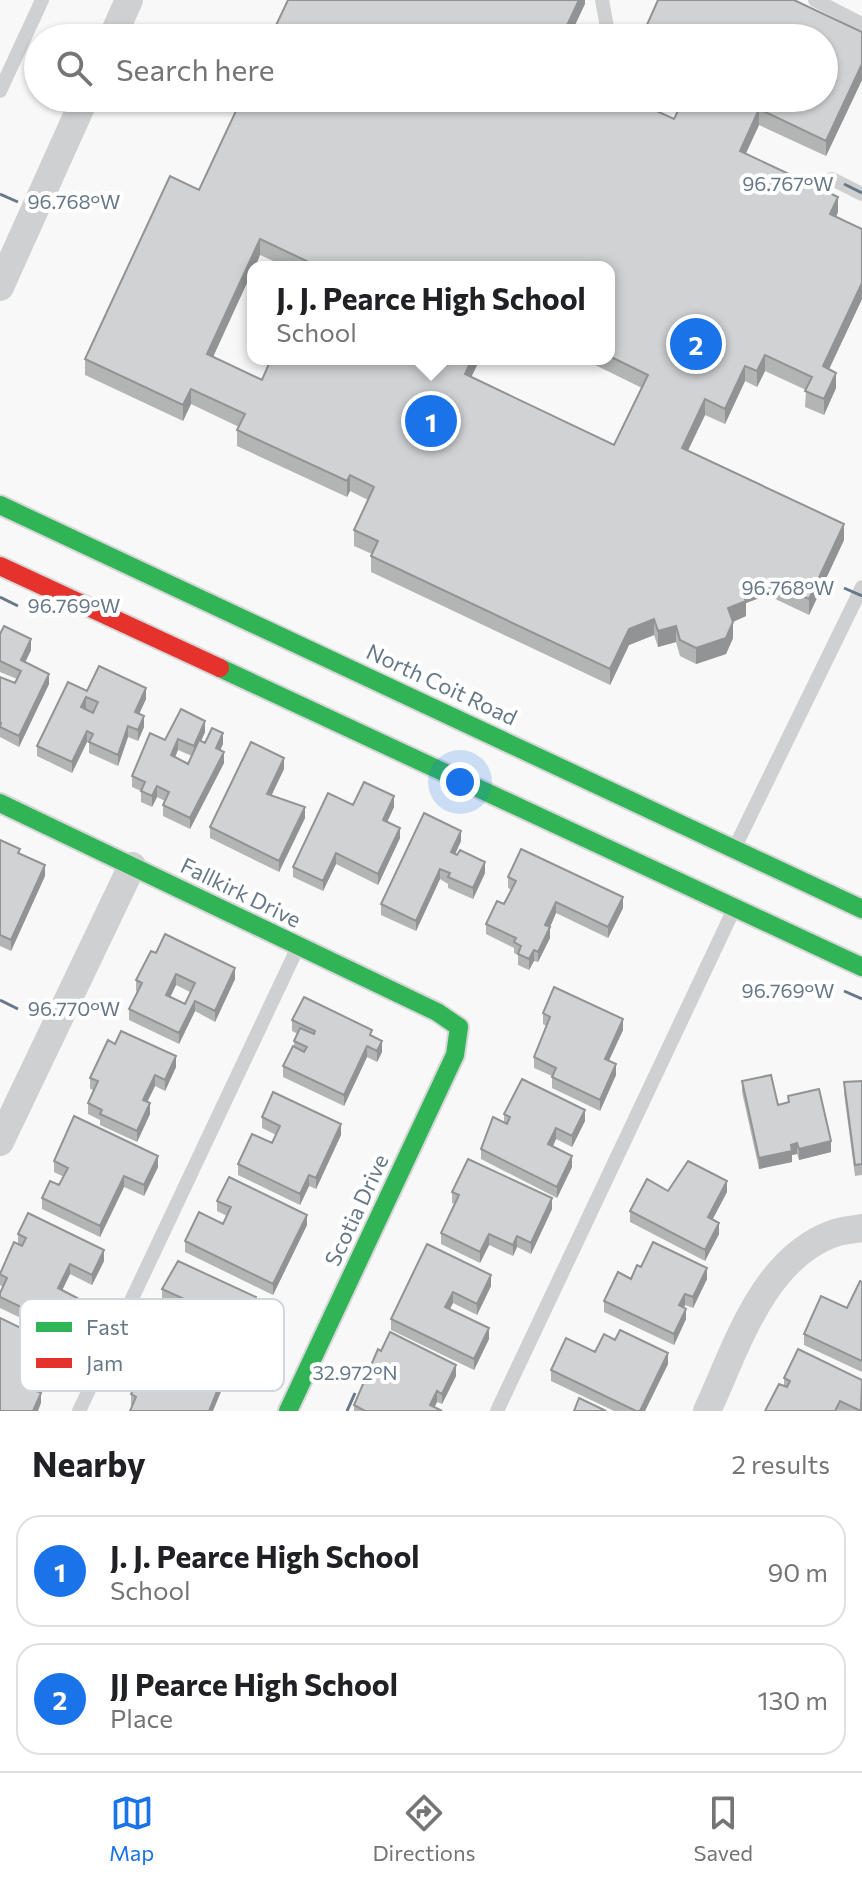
<!DOCTYPE html>
<html lang="en">
<head>
<meta charset="utf-8">
<style>
	:root { --surface:#fff; --page:#f2f2f2; --text:#202124; --muted:#757577; --line:#e0e0e0; --accent:#1a73e8 }
	body { margin:0; font-family:Commissioner,sans-serif; background:var(--page); color:var(--text) }
	.you { position:absolute; left:460px; top:782px; width:28px; height:28px; margin:-20px; border:6px solid #fff; border-radius:50%; background:#1a73e8; box-shadow:0 0 0 12px #1a73e833 }
	.badge { display:grid; place-items:center; width:52px; height:52px; border-radius:50%; background:var(--accent); color:#fff; font-size:26px; font-weight:700 }
	.pin { position:absolute; translate:-50% -50%; border:4px solid #fff; box-shadow:0 2px 8px #0006 }
	.popup { position:absolute; left:247px; top:261px; width:368px; height:104px; box-sizing:border-box; display:grid; place-content:center; border-radius:16px; background:var(--surface); filter:drop-shadow(0 2px 6px #0005); font-size:26px; white-space:nowrap; color:var(--muted) }
	.popup b { font-size:30px; color:var(--text) }
	.popup::after { content:''; position:absolute; left:50%; top:100%; margin-left:-16px; border:16px solid transparent; border-top-color:var(--surface) }
	.list { margin:0; padding:0; list-style:none }
	h2 { display:flex; justify-content:space-between; align-items:center; height:104px; margin:0; padding:0 32px; font-size:34px }
	h2 small { font-size:26px; font-weight:400; color:var(--muted) }
	.list li { display:grid; grid-template-columns:52px 1fr auto; gap:24px; align-items:center; box-sizing:border-box; height:112px; margin:0 16px 16px; padding:0 16px; border:2px solid var(--line); border-radius:24px }
	.list b { display:block; font-size:30px; white-space:nowrap }
	.list p { margin:0; font-size:26px; white-space:nowrap; color:var(--muted) }
	.list em { font-size:26px; font-style:normal; color:var(--muted) }
	.icon { flex:none; width:44px; height:44px; fill:none; stroke:currentColor; stroke-width:2; stroke-linecap:round; stroke-linejoin:round }
	.map { position:relative; flex:none; width:862px; height:1411px; overflow:hidden }
	.search { position:absolute; background:var(--surface); box-shadow:0 2px 6px #0004; left:24px; right:24px; top:24px; height:88px; display:flex; align-items:center; gap:20px; box-sizing:border-box; padding:0 28px; border-radius:44px; color:var(--muted); font-size:30px }
	.sheet { height:360px; background:var(--surface) }
	nav { display:flex; justify-content:space-around; align-items:center; box-sizing:border-box; height:112px; border-top:2px solid var(--line); background:var(--surface); font-size:22px; color:var(--muted) }
	nav a { display:grid; justify-items:center; gap:4px }
	nav .on { color:var(--accent) }
	.map>svg:first-child { display:block }
</style>
</head>
<body>
<div class="map">
<svg width="862" height="1411" viewBox="0 0 862 1411">
	<rect width="100%" height="100%" fill="#f8f8f8"/>
	<g fill="none" stroke-linecap="round" stroke-linejoin="round">
		<g stroke="#d5d6d7" stroke-width="22">
			<path id="fast" d="M0,505l862,404
				M220,668l642,299
				M0,803l437,209 22,15 -4,28 -167,356"/>
		</g>
		<g stroke="#d5d6d7" stroke-width="22">
			<path id="jam" d="M0,566l220,102"/>
		</g>
		<path stroke="#ced0d1" stroke-width="14" d="M602,0l7,38
			M815,0l47,24
			M0,91l42,-91
			M832,179l30,15
			M735,847l127,-260
			M79,1411l218,-462
			M497,1411l237,-502"/>
		<path stroke="#ced0d1" stroke-width="28" d="M112,38l17,-38
			M0,287l85,-189
			M0,1142l132,-276
			M707,1411c29,-62 55,-151 125,-177 9,-4 20,-4 30,-6"/>
		<use href="#fast" stroke="#30b455" stroke-width="18"/>
		<use href="#jam" stroke="#e5322d" stroke-width="18"/>
	</g>
	<path fill="#b3b5b5" fill-rule="evenodd" d="M646,27l216,5v48l-36,76 -67,-31 -13,28 92,59 -2,5 26,12v70l-33,70 7,19 -12,27 -19,-8 1,-17 -41,-19 -8,16 -12,-6 -20,43 -20,-9 -17,35 156,90 -35,75 -42,-20 -21,8v13l-13,6v16l-7,16 -30,10 -16,-8 -4,-14 -18,5 -4,-12 -25,10 -19,40 -239,-113v-16l1,-2 -18,-8v-16l14,-30 -18,-9 -3,6 -110,-51v-16l2,-3 -48,-23 -8,17 -98,-46v-16l114,-169 43,-92h407l-4,8 29,13 150,-81h-178zM260,255l27,12h322v92h-26l59,29 -28,57 -143,-68 9,-18 -218,21 -49,-23 40,-90h2z
		M0,634l31,16 -6,12 24,22 -30,63 -19,-10v-60l15,6 2,-4 -17,-7z
		M87,691l59,8 -7,15 5,13 -6,14 -10,-4 -10,29 -29,-13v-10l-2,-1 -15,31 -35,-17v-10z
		M205,732l-4,9 4,2 18,1 -3,6 4,13 -34,66 -27,-13v-11l2,-4 -8,-4 -5,10 -11,-5v-11l-9,-4v-11l33,-36zM178,750l14,6 -4,8 -13,-7z
		M284,769l-13,26 34,23 -26,54 -69,-34v-11z
		M353,805l41,2 -7,15 13,16 -22,47 -42,-21 -13,27 -30,-14v-10z
		M0,840l20,14 25,22 -34,75 -11,-5z
		M461,841l-6,13 30,19 -12,26 -25,-11v-4l-8,-5 -24,52 -35,-16v-11z
		M508,877l115,31 -15,30 -52,-25 -6,14v11l-12,24 -4,-1 -5,9 -11,-5v-10l-4,-2v-5l-28,-14v-10l18,-20 8,-14 -4,-2z
		M151,951l84,28 -20,43 -20,-11 -16,33 -50,-24v-11l9,-17 -2,-1v-11zM176,985l14,7 -5,12 -15,-7z
		M543,1013l80,17 -14,30 7,15 -16,36 -48,-23v-12l-18,-8v-11l12,-31 -3,-2z
		M292,1020l80,17 10,15 -5,10 -10,-5 -23,49 -61,-29v-11l11,-19v-6l4,-7 -6,-3z
		M176,1067l-11,24 -10,-5 -8,16 3,12 -13,28 -37,-17v-5l-12,-6v-11l6,-13 -4,-1v-11z
		M742,1081l36,24 10,-3v-6l43,56 -32,8 -2,-6 -5,1v7l-33,7 -17,-77z
		M862,1081v94l-7,1 -11,-83v-11z
		M504,1114l81,7 -13,26 -16,-8 -3,8 19,20 -15,31 -76,-39v-10l23,-26z
		M262,1117l79,18 -25,54 -7,-3 -9,19 -62,-30v-11l34,-21 4,-8 -14,-7z
		M54,1161l104,6 -14,29 -20,-9 -24,50 -58,-28v-11l17,-13 5,-8 -10,-5z
		M668,1191l59,1 -15,28 7,14 -14,27 -75,-39v-11z
		M452,1192l100,17 -21,45 -14,-7 -4,9 -24,-11 -9,18 -39,-19v-11l14,-29 -3,-1z
		M217,1201l90,24 -34,70 -88,-43v-11l38,-17 4,-8 -10,-5z
		M18,1234l86,27 -12,24 -22,-11 -8,16 19,20 -14,30 -67,-32v-15l3,-6 -3,-2v-11l18,-30z
		M427,1244l64,42 -14,29 -24,-12 -3,6 39,30 -15,31 -83,-40v-11z
		M641,1267l66,12 -14,29 -8,-3 -1,3 2,11 -12,26 -70,-33v-11l27,-22z
		M862,1282v90l-58,-27v-11l43,-26z
		M162,1289l94,19 -32,68 -39,-18v-11l15,-30 -38,-17z
		M0,1318l56,38 -13,30 -14,-6 -3,6 15,17 -41,8z
		M595,1352l73,12 -23,47h-31l-63,-30v-11z
		M456,1376l-14,28 -5,-2 -3,5 8,4h-88v-6z
		M784,1378l78,2v31h-97l19,-25z
		M223,1387l-91,19 -1,-1v-11z"/>
	<path fill="#929394" d="M579,0h6v4l-16,34h-8z
		M862,64v16l-36,76v-15z
		M641,98h8l-10,21v-16z
		M759,109v16l-19,41v-15z
		M838,197v15l-8,18v-16z
		M260,239v16l-5,12h-2v3l-46,100v-16z
		M862,283v16l-39,83v-16z
		M765,355v16l-8,16v-16z
		M472,359h8l-15,31v-16z
		M745,366v15l-20,43v-15z
		M836,373v15l-12,27v-16z
		M191,389v15l-8,17v-16z
		M705,399v16l-23,48v-15z
		M350,475v16l-3,6v-16z
		M844,524v16l-35,75v-16z
		M767,580v15l-21,8v13l-18,8v-16l12,-19z
		M654,619v16l-25,10 -19,40v-16l19,-40z
		M733,622v16l-7,16 -30,10v-16z
		M676,626v16l-18,5v-16z
		M31,639v11l-10,21v-11z
		M49,674v10l-30,63v-11z
		M146,688v11l-11,24v-11z
		M86,697v11l-5,10v-11z
		M144,716v11l-6,14v-11z
		M205,721v11l-11,25v-11z
		M128,726v11l-10,29v-11z
		M87,731v11l-15,31v-11z
		M223,733v11l-7,15v-11z
		M178,739v11l-7,16v-11z
		M224,752v11l-34,66v-11z
		M284,758v11l-17,36v-11z
		M157,786v11l-5,10v-11z
		M394,796v11l-11,24v-11z
		M305,807v11l-26,54v-11z
		M400,828v10l-22,47v-11z
		M461,831v10l-10,22v-11z
		M336,853v11l-13,27v-10z
		M485,862v11l-12,26v-11z
		M45,865v11l-34,75v-11z
		M440,869v10l-24,52v-10z
		M623,897v11l-15,30v-11z
		M556,902v11l-6,14v11l-12,24v-10l7,-27z
		M534,950v11l-5,9v-11z
		M235,968v11l-20,43v-11z
		M176,974v11l-10,21v-11z
		M195,1001v10l-16,33v-11z
		M623,1019v11l-18,39v-10z
		M382,1041v11l-5,10v-11z
		M367,1046v11l-23,49v-11z
		M176,1056v11l-11,24v-11z
		M616,1064v11l-16,36v-11z
		M155,1075v11l-12,25v-11z
		M150,1103v11l-13,28v-11z
		M585,1110v11l-13,26v-11z
		M341,1124v11l-25,54v-11z
		M556,1128v11l-8,16v-11z
		M831,1141v11l-32,8v-11z
		M797,1143v11l-5,1v7l-33,7v-11z
		M158,1156v11l-14,29v-11z
		M572,1156v11l-15,31v-11z
		M309,1175v11l-9,19v-11z
		M124,1176v11l-24,50v-11z
		M727,1181v11l-19,36v-11z
		M552,1198v11l-21,45v-11z
		M307,1215v10l-34,70v-11z
		M719,1223v11l-14,27v-11z
		M489,1234v11l-9,18v-11z
		M517,1236v11l-4,9v-11z
		M104,1250v11l-12,24v-10z
		M70,1264v10l-12,25v-11z
		M707,1268v11l-14,29v-11z
		M491,1275v11l-14,29v-11z
		M453,1292v11l-8,15v-11z
		M685,1294v11l-6,11v-11z
		M256,1297v11l-32,68v-11z
		M81,1300v10l-14,30v-11z
		M686,1309v10l-12,26v-11z
		M489,1328v11l-15,31v-11z
		M56,1345v11l-13,30v-11z
		M668,1353v11l-23,47h-5z
		M456,1365v11l-14,28v-10z
		M29,1369v11l-7,15v-11z
		M223,1376v11l-10,24h-4z
		M437,1391v11l-4,9 -3,-6z
		M41,1393v10l-3,8h-5z"/>
	<path fill="#d0d2d3" stroke="#929394" stroke-width="2" fill-rule="evenodd" d="M288,0h291l-18,38h-291z
		M658,0h136l68,32v32l-36,77 -67,-32 -19,42 98,46 -8,17 32,15v54l-39,83 13,7 -12,26 -19,-8 7,-14 -47,-22 -8,16 -12,-5 -20,43 -20,-10 -23,49 162,76 -35,75 -42,-19 -27,9 6,12 -18,7 5,14 -7,16 -30,10 -16,-8 -4,-14 -18,5 -4,-12 -25,10 -19,40 -239,-113 7,-15 -24,-11 20,-43 -24,-12 -3,6 -110,-51 8,-16 -54,-25 -8,16 -98,-46 85,-183 29,14 43,-92h399l-2,5 35,16 10,-21 15,8 4,-8h121v-60h-156l-22,-11zM260,239l55,26 -1,2h295v89l39,19 -34,70 -149,-71 7,-15h-201l-9,21 -55,-26z
		M4,626l27,13 -10,21 28,14 -30,62 -19,-9 1,-4h-1v-46l15,6 6,-12 -21,-10v-27z
		M99,666l47,22 -11,24 9,4 -6,14 -10,-4 -10,29 -29,-13 4,-8 -6,-3 -15,31 -35,-16 31,-64 19,9zM86,697l12,5 -5,11 -12,-6z
		M181,709l24,12 -11,25 -16,-7 -7,16 17,9 11,-24 6,3 7,-15 11,5 -7,15 8,4 -34,66 -27,-13 6,-13 -12,-6 -5,10 -11,-5 4,-9 -13,-6 18,-43 15,7z
		M251,742l33,16 -17,36 38,13 -26,54 -69,-34z
		M364,782l30,14 -11,24 17,8 -22,46 -42,-21 -13,28 -30,-14 35,-74 25,12z
		M424,813l37,18 -10,21 6,3 3,-5 25,12 -12,26 -25,-11 2,-4 -10,-4 -24,52 -35,-17z
		M0,840l20,9 -2,4 27,12 -34,75 -11,-5z
		M521,849l102,48 -15,30 -52,-25 -11,23 5,2 -12,25 -4,-2 -5,9 -11,-5 3,-8 -7,-4 2,-4 -30,-14 11,-23 7,3 12,-23 -8,-4z
		M165,934l70,34 -20,43 -20,-10 -16,32 -50,-24 13,-26 -6,-3 15,-29 5,2zM176,974l19,9 -10,21 -19,-9z
		M554,987l69,32 -18,40 11,5 -16,36 -48,-23 4,-9 -22,-11 16,-40 -7,-4z
		M304,997l68,33 -2,5 12,6 -5,10 -10,-5 -23,49 -61,-29 10,-20 11,6 3,-5 -13,-6 6,-13 14,6 1,-3 -23,-11z
		M121,1031l55,25 -11,24 -10,-5 -12,25 7,3 -13,28 -37,-17 2,-4 -14,-7 10,-22 -8,-3 18,-38 7,4z
		M771,1075l7,30 11,-3 -1,-6 31,-7 12,52 -32,8 -2,-6 -6,2 1,6 -33,7 -17,-77z
		M522,1079l63,31 -13,26 -16,-8 -8,16 24,12 -15,31 -76,-38 12,-32 14,7 3,-7 -6,-3z
		M862,1081v83l-7,1 -11,-83z
		M273,1092l68,32 -25,54 -7,-3 -9,19 -62,-30 14,-30 20,9 8,-17 -18,-9z
		M74,1116l84,40 -14,29 -20,-9 -24,50 -58,-28 8,-17 9,4 9,-17 -14,-7z
		M468,1159l84,39 -21,45 -14,-7 -4,9 -24,-11 -9,18 -39,-19 18,-38 -7,-3z
		M688,1161l39,20 -19,36 11,6 -14,27 -75,-39 17,-32 21,12z
		M229,1177l78,38 -34,69 -88,-43 14,-29 24,12 8,-17 -14,-6z
		M28,1213l76,37 -12,25 -22,-11 -12,24 23,12 -14,29 -67,-32v-4l7,-15 -7,-4 14,-32 8,4 4,-8 -8,-4z
		M653,1242l54,26 -14,29 -8,-3 -6,11 7,4 -12,25 -70,-33 14,-29 13,7 6,-14 4,2z
		M427,1244l64,31 -14,29 -24,-12 -8,15 44,21 -15,31 -83,-40z
		M178,1261l78,36 -32,68 -39,-18 19,-39 -42,-19z
		M860,1281l2,1v79l-58,-27 17,-38 26,12z
		M0,1318l56,27 -13,30 -14,-6 -7,15 19,9 -8,18h-33z
		M620,1330l48,23 -28,58h-4l-85,-41 15,-32 29,14 9,-18 11,6z
		M390,1332l66,33 -14,29 -5,-3 -7,14 12,6h-77l-11,-6 24,-56 3,2z
		M155,1344l68,32 -14,35h-79l6,-14 -5,-3z
		M798,1349l64,31 -1,31 -21,-10 -5,10h-70l14,-27 8,3 3,-6 -6,-3z
		M579,1398l27,13h-32z"/>
	<path fill="none" stroke="#677889" stroke-width="3" d="M844,184l18,9M0,194l18,8M844,588l18,8M0,597l18,9M844,991l18,8M0,1000l18,9M347,1411l8,-18"/>
	<g text-anchor="middle" dominant-baseline="central" stroke-width="8" stroke-linejoin="round" paint-order="stroke">
		<g font-size="22" fill="#677889" stroke="#fff">
			<text transform="translate(442 684) rotate(25)">North Coit Road</text>
			<text transform="translate(241 892) rotate(26)">Fallkirk Drive</text>
			<text transform="translate(356 1210) rotate(-65)">Scotia Drive</text>
		</g>
	</g>
	<rect x="20" y="1299" width="264" height="92" rx="12" fill="#fff" stroke="#d1d6dc" stroke-width="2"/>
	<rect x="36" y="1322" width="36" height="10" fill="#30b455"/>
	<rect x="36" y="1358" width="36" height="10" fill="#e5322d"/>
	<g font-size="22" fill="#677889">
		<text x="86" y="1335">Fast</text>
		<text x="86" y="1371">Jam</text>
	</g>
	<g font-size="20" text-anchor="middle" fill="#677889" stroke="#fff" stroke-width="8" stroke-linejoin="round" paint-order="stroke">
		<text x="788" y="191">96.767°W</text>
		<text x="74" y="209">96.768°W</text>
		<text x="788" y="595">96.768°W</text>
		<text x="74" y="613">96.769°W</text>
		<text x="788" y="998">96.769°W</text>
		<text x="74" y="1016">96.770°W</text>
		<text x="355" y="1380">32.972°N</text>
	</g>
</svg>
<div class="you"></div>
<div class="pin badge" style="left:431px;top:421px">1</div>
<div class="popup"><b>J. J. Pearce High School</b>School</div>
<div class="pin badge" style="left:696px;top:344px">2</div>
<div class="search"><svg class="icon" aria-label="search" viewBox="0 0 24 24"><circle cx="10" cy="10" r="6"/><path d="M15 15l6 6"/></svg>Search here</div>
</div>
<section class="sheet">
<h2>Nearby<small>2 results</small></h2>
<ul class="list">
<li><span class="badge">1</span><div><b>J. J. Pearce High School</b><p>School</p></div><em>90 m</em></li>
<li><span class="badge">2</span><div><b>JJ Pearce High School</b><p>Place</p></div><em>130 m</em></li>
</ul>
</section>
<nav>
<a class="on"><svg class="icon" aria-label="map" viewBox="0 0 24 24"><path d="M3 6l6-2 6 2 6-2v14l-6 2-6-2-6 2zM9 4v14M15 6v14"/></svg>Map</a>
<a><svg class="icon" aria-label="directions" viewBox="0 0 24 24"><path d="M12 3l9 9-9 9-9-9zM9 14v-3h6M13 9l2 2-2 2"/></svg>Directions</a>
<a><svg class="icon" aria-label="saved" viewBox="0 0 24 24"><path d="M7 4h10v16l-5-4-5 4z"/></svg>Saved</a>
</nav>
</body>
</html>
